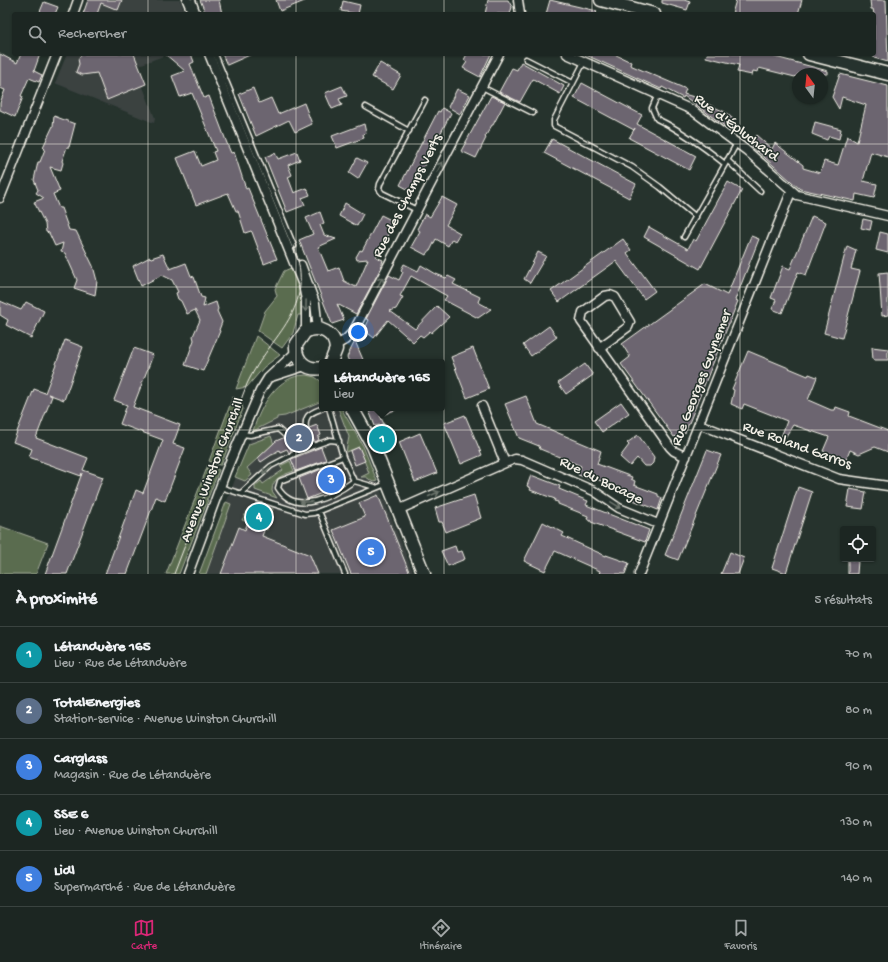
<!DOCTYPE html>
<html lang="fr">
<head>
<meta charset="utf-8">
<style>
	:root { --surface:#1c2622; --page:#252e2a; --text:#f1f3f6; --muted:#a0a5a5; --line:#3a4340; --accent:#db2777 }
	body { margin:0; font-family:"Gochi Hand",sans-serif; background:var(--page); color:var(--text) }
	.controls { position:absolute; right:12px; bottom:12px; display:grid; overflow:hidden; border-radius:4px; box-shadow:0 1px 3px #0004 }
	.controls button { width:36px; height:36px; display:grid; place-items:center; padding:0; border:0; border-bottom:1px solid var(--line); background:var(--surface); color:var(--text); font:20px sans-serif }
	.compass { position:absolute; left:792px; top:68px; width:36px; height:36px; border-radius:50%; background:var(--surface); box-shadow:0 1px 3px #0004; rotate:345deg }
	.you { position:absolute; left:358px; top:332px; width:14px; height:14px; margin:-10px; border:3px solid #fff; border-radius:50%; background:#1a73e8; box-shadow:0 0 0 6px #1a73e833 }
	.badge { display:grid; place-items:center; width:26px; height:26px; border-radius:50%; background:var(--accent); color:#fff; font-size:13px; font-weight:700 }
	.pin { position:absolute; translate:-50% -50%; border:2px solid #fff; box-shadow:0 1px 4px #0006 }
	.popup { position:absolute; left:319px; top:359px; width:126px; height:52px; box-sizing:border-box; display:grid; place-content:center; border-radius:4px; background:var(--surface); filter:drop-shadow(0 1px 3px #0005); font-size:13px; white-space:nowrap; color:var(--muted) }
	.popup b { font-size:15px; color:var(--text) }
	.popup::after { content:''; position:absolute; left:50%; top:100%; margin-left:-8px; border:8px solid transparent; border-top-color:var(--surface) }
	.list { margin:0; padding:0; list-style:none }
	h2 { display:flex; justify-content:space-between; align-items:center; height:52px; margin:0; padding:0 16px; font-size:17px }
	h2 small { font-size:13px; font-weight:400; color:var(--muted) }
	.list li { display:grid; grid-template-columns:26px 1fr auto; gap:12px; align-items:center; box-sizing:border-box; height:56px; padding:0 16px; border-top:1px solid var(--line) }
	.list b { display:block; font-size:15px; white-space:nowrap }
	.list p { margin:0; font-size:13px; white-space:nowrap; color:var(--muted) }
	.list em { font-size:13px; font-style:normal; color:var(--muted) }
	.icon { flex:none; width:22px; height:22px; fill:none; stroke:currentColor; stroke-width:2; stroke-linecap:round; stroke-linejoin:round }
	.map { position:relative; flex:none; width:888px; height:574px; overflow:hidden }
	.search { position:absolute; background:var(--surface); box-shadow:0 1px 3px #0004; left:12px; right:12px; top:12px; height:44px; display:flex; align-items:center; gap:10px; box-sizing:border-box; padding:0 14px; border-radius:4px; color:var(--muted); font-size:15px }
	.sheet { height:332px; background:var(--surface) }
	nav { display:flex; justify-content:space-around; align-items:center; box-sizing:border-box; height:56px; border-top:1px solid var(--line); background:var(--surface); font-size:11px; color:var(--muted) }
	nav a { display:grid; justify-items:center; gap:2px }
	nav .on { color:var(--accent) }
	.map>svg:first-child { display:block }
</style>
</head>
<body>
<div class="map">
<svg width="888" height="574" viewBox="0 0 888 574">
	<rect width="100%" height="100%" fill="#26332d"/>
	<filter id="ink" filterUnits="userSpaceOnUse"><feTurbulence type="fractalNoise" baseFrequency=".025" numOctaves="2"/><feDisplacementMap in="SourceGraphic" scale="8" xChannelSelector="R" yChannelSelector="G"/><feConvolveMatrix kernelMatrix="1 2 1 2 8 2 1 2 1" color-interpolation-filters="sRGB"/></filter>
	<g filter="url(#ink)">
		<path fill="#3b4241" d="M88,0h92l6,14h-103z
			M67,54h102l-30,11 -3,4 19,49 -1,5 -99,-40z
			M302,375l13,2 7,5v26h19l22,38 51,128h-215l63,-165 5,-9 13,-15 11,-7z"/>
		<path fill="#5a6c4f" stroke="#a7ae9c" d="M291,264l10,27v24h-3l-5,18 -11,15 -24,-17 7,-20 12,-15 -2,-7 9,-18 7,-3z
			M256,336l24,19 -16,12 -17,20 -11,2z
			M306,375l9,2 7,5v19l-37,15 -8,1v2l-24,12c7,-24 24,-56 53,-56z
			M233,397l8,4 2,8 -22,56h-2l-10,-4z
			M338,408h3l22,38 14,35 -4,1 -7,-5h-5l8,-4 -10,-26 -13,5 3,-15z
			M271,436l6,17 -5,2 -4,-6 -21,19 5,7 -7,6 -10,-4 14,-33z
			M290,461l4,10c-11,4 -22,7 -22,20l5,7 -22,-8v-4l6,-5 2,3 20,-14 -3,-4z
			M208,465l11,5 -11,28 -2,1 2,1 -29,74h-13z
			M226,502l5,2 -25,70h-7z
			M258,504l15,5 -6,21 -25,-10 6,-11z
			M0,526l48,17 -12,31h-36z"/>
		<path fill="#6c656f" stroke="#f4f1e8" d="M88,0h34l-4,10 -17,-7 -4,11h-14z
			M200,0h19l3,14h-16z
			M276,0h31l-27,11z
			M488,0h20l4,7 -2,7h-25z
			M550,0l47,11 -1,3h-50z
			M662,0h22l6,2 -3,8 -25,-7z
			M736,0h66l-4,14h-66z
			M870,0h16l2,62 -14,-4v-44l-1,-5h-2z
			M343,1l17,4 -2,9 -17,-3z
			M44,2l14,5 -3,7h-16z
			M0,54l17,9 4,-9h19l-6,17 8,4 -3,7 -10,-4 -8,18 2,1 -8,20 -15,-7v-7l5,-13 -5,-2z
			M82,54h52l12,30 -39,16 -10,-27 -15,2 -6,-3 3,-8 -1,-5z
			M165,54h26l3,8 -4,2 14,34 5,-2 19,50 3,7 3,-1 12,37 2,-1 29,71 -13,5 -12,-32 -1,-1 -6,2 -7,-22h-2l-8,-18 -32,12 -19,-47 18,-7 6,15 15,-6 -3,-8 3,-1 -24,-58 -12,4 -8,-21 13,-5z
			M222,54h30l-25,11z
			M467,54h24l-11,23 -17,-9 4,-6 -3,-2z
			M584,54h30l17,8 -1,3 56,24 -2,5 20,6 -1,2 22,10 8,7 -3,11 -46,-34 -1,2 -21,-11 -1,2z
			M707,54h57l64,17v3h-30l-3,3 -36,-9 -1,4 -5,-1 -1,4 -15,-3 2,-7 -33,-8z
			M521,62l43,24 -4,8 -27,-15 -13,23 -21,-10 13,-24 5,2z
			M380,63l21,12 -8,14 -21,-12z
			M840,74l48,12v71l-17,-5 -8,29 14,3 -3,14 -18,-4 -1,7 -55,-12 -52,-46 8,-8 16,14 3,-6 28,22v3l17,5 4,-12 14,4 9,-29 10,6 9,-37 -24,-8 -3,12 -7,-12z
			M582,83l60,32 -5,9 59,32 -7,14 -60,-32 6,-10 -1,2 -60,-32z
			M342,86l5,10 -8,3 3,6 -10,4 -7,-16z
			M253,88l6,15 12,-5 7,16 26,-11 8,21 -17,8 -6,-12 -33,16 -17,-42z
			M457,89l13,6 -10,19 -12,-7z
			M491,96l14,6 -12,23h-1l-7,12 1,1 -10,20 -15,-7z
			M442,108l9,5 -40,78 -11,-6 38,-74 2,1z
			M54,116l21,8 -6,23h-2l-5,14 1,2 -2,7 -11,-3 10,24 -7,3 6,14h2l8,22 7,1 17,35 4,15 -2,14 -21,-7 3,-8 -12,-27 -4,-1 2,-9 -8,3 -6,-13 -3,-1 -1,-8 -11,-22 10,-4 -8,-5 2,-3 -4,-10 4,-18h2l5,-13 -2,-2 10,-21z
			M815,122l26,7 -2,10 -10,-3 -2,4 -15,-6z
			M364,124l2,9 -3,1 1,4 -27,10 -5,-12z
			M552,139l84,45 -7,14 -85,-45z
			M297,152l3,8 -12,5 4,10 -4,2 6,16 13,-5 3,7 -8,3 3,7 -18,7 -22,-55 10,-4 3,6z
			M357,158l10,5 -9,16 -9,-6z
			M728,182l14,8 -42,79 -56,-32 5,-10 39,22 5,-10 3,2z
			M442,197l15,8 -11,20 14,8 -5,8 -3,-2 -4,7 -12,-7 -6,12h-2l-2,4 -15,-8 9,-16 -3,-2 8,-15 5,3z
			M345,203l18,11 -6,12 -18,-10z
			M320,212l4,11 -4,2 4,10 12,4 -18,8 10,24 11,-4 5,14 12,6 12,-28 -11,1 -1,-3 4,-7 2,1 19,-36 12,6 -2,5 1,1 -16,30 7,3 -3,10 -24,44 -19,-10 7,16 -12,4 -33,-84 14,-6 -7,-16z
			M812,216l14,6 -20,53 -8,-3 -16,41 -10,-4 4,-9 -5,-2 12,-32 7,3z
			M863,219l9,2 -2,9 -9,-2z
			M880,232l8,2v19l-12,-3z
			M751,236l8,3 -24,61 3,1 -53,132 -11,4 -53,-73 9,-7 -8,-13 83,-60 22,11z
			M623,239l8,11 -4,3 28,38 -11,8 -28,-38 -57,41 -8,-11z
			M847,246l9,4 -5,19 9,2 -18,67 -18,-5z
			M538,252l8,4 -16,27 -6,-4z
			M163,254l7,15 16,-6 5,13 3,1 7,20 4,1 -2,9 13,-5 2,7 -1,2 5,11 -3,8 1,1 -17,40 -18,-6 9,-25 -1,-4 7,-16 -5,-10 -8,4 -6,-13 -3,-2 -2,-6 2,-1 -6,-12 -10,-5 -21,11 -8,-20 17,-9 1,1z
			M404,264l14,7 3,-6 15,9 10,4 2,-2 8,4 -3,4 27,13 -2,5 13,7 -13,9 -34,-18 3,-4 -36,-20 -11,20 3,1 -7,12 -6,2 25,18 22,-23 12,11 -18,16 -1,-2 -7,6 -3,-2 -7,7 -25,-22 -14,18 -10,-8 5,-10 -3,-1 23,-44 10,5 4,-8 -2,-2z
			M888,272v43l-6,1 -3,-43z
			M0,301l21,9 5,-8 18,9 -13,27 -25,-13 2,-5 -8,-5z
			M549,326l8,11 -26,19 -8,-11z
			M65,340l18,7 -19,53 -16,-6 4,2 -16,42 52,20 -5,12 20,7 -36,97h-22l37,-101 -1,3 -52,-19 3,-8 -19,-7 21,-53 11,4z
			M355,341l9,21h-15l-2,-5z
			M872,347l16,2v11h-15z
			M134,348l19,7 -20,52 47,18 -7,19 12,4 -20,53 -9,-4 -29,77h-22l31,-84 7,3 20,-53 -43,-16 7,-19 -13,-5z
			M473,348l16,41 -22,9 -16,-41z
			M748,351l60,25 1,-2 8,3 -9,23 23,10h4l1,-3 14,5 -1,4 39,15v21l-13,-5 -16,7 -9,-4 -4,10 -23,-9 6,-14 -36,-12 -9,14 -3,-2 6,-16 -43,-17 -2,5 -11,-5 3,-14 -2,-1z
			M585,364l8,11 -27,19 -8,-11z
			M526,396l11,28 64,27 -4,13 35,13 -1,2 4,2 -1,4 24,9v2l4,2 -4,12 -30,-12 3,-5 -40,-16 -1,2 -12,-4 3,-9 -41,-17 -1,-3 -20,-8 -14,-34z
			M621,402l8,11 -27,19 -8,-11z
			M368,408h32l-20,8 4,8 -9,2z
			M465,415l17,40 -21,9 -17,-41z
			M317,425l4,10 -3,2 1,3 -4,2 -3,-5h-3l-2,2 1,5 -10,5 -3,-5h-3l-2,3 1,4 -2,2 -2,-4 -7,3 -1,-2 -18,12 -3,-4 18,-17 7,-3 5,2 2,-5 13,-5 5,2 1,-4z
			M420,433l17,40 -22,9 -16,-40z
			M638,435l16,22 -1,6 -3,3h-6l-7,-8 -7,8 -10,-9 9,-12 -2,-2z
			M321,447l5,13 -30,11 -5,-12z
			M359,447l6,14 -10,4 -5,-14z
			M707,450l14,5 -43,105 -13,-5z
			M329,466l8,21 -30,12 -8,-21z
			M531,475l29,11 -1,3 29,12 -2,4 63,25 -4,12 -54,-20v-1l-4,-2 1,-3 -30,-12v-2l-4,-1 1,-2 -25,-9 1,-2 -4,-2z
			M798,487l14,5 -26,81 -14,-5z
			M850,489l16,3 -3,17 -16,-2z
			M378,495l32,79h-59l-18,-44 32,-13 -6,-14z
			M474,495l7,23 -35,14 -4,-10h-3l-4,-14z
			M253,507l17,7 -8,22 48,19 8,19h-97l18,-47 6,3z
			M543,522l21,11 -2,3 44,20v-1l23,8 -4,11h-26l1,-3 -45,-20 -10,20 -21,-10z
			M455,546l2,6 5,-1 3,8 -17,7 -7,-15z
			M730,552l14,6 -6,16h-17z
			M848,559l10,2 -1,13h-9z"/>
		<g fill="none" stroke-linecap="round" stroke-linejoin="round">
			<g stroke="#f4f1e8" stroke-width="7">
				<path id="lane" d="M193,0l5,14
					M215,54l79,192
					M526,59l47,24
					M584,62l-30,58v6l78,41 28,20 36,30
					M482,87l51,26
					M658,94l-6,14 5,11c25,12 47,28 68,45
					M366,107l43,24
					M727,160l33,31
					M417,210l-35,-17 -3,-4 1,-5 45,-84
					M684,237l53,-94
					M329,408l14,49 11,24 21,6
					M306,429c-2,-15 5,-16 17,-21
					M242,434l8,1 28,-6 9,8
					M310,440l3,6 17,-6 9,1
					M293,447l3,6 17,-7
					M343,457l-63,24 -2,7c18,29 55,8 76,-7
					M220,487l85,27 9,-1 72,-29
					M241,493l30,-27 25,-13
					M319,511l26,63"/>
			</g>
			<g stroke="#f4f1e8" stroke-width="11">
				<path id="street" d="M187,0l6,14
					M518,0l2,14
					M73,14l5,-14
					M209,54l94,231 3,15v31
					M567,54l125,56 54,40 51,45 91,21
					M0,198l57,-144
					M301,265l14,38 3,26
					M336,345l9,-5 8,-8 146,-278
					M599,348l29,-21 2,-5 -15,-25 -5,-2 -5,1 -22,16 -2,9 89,126 4,4 12,6
					M271,377l34,-11
					M482,406l23,57
					M699,424l140,55 49,7
					M398,510l107,-47 10,-4 7,1 72,31 25,17 39,16
					M188,574l38,-103 34,-80 8,-13 28,-26
					M639,574l152,-382"/>
			</g>
			<g stroke="#f4f1e8" stroke-width="15">
				<path id="secondary" d="M601,0l53,14
					M809,54l79,20
					M322,368c-16,3 -27,-8 -26,-23l9,-13c14,-8 30,1 31,17l-5,13
					M352,408l21,38 51,128"/>
			</g>
			<use href="#lane" stroke="#26332d" stroke-width="4"/>
			<use href="#street" stroke="#26332d" stroke-width="8"/>
			<use href="#secondary" stroke="#26332d" stroke-width="12"/>
			<path stroke="#f4f1e8" stroke-width="1" d="M174,574l73,-190c25,-53 70,-72 47,-138"/>
		</g>
		<defs><path id="oneway-shaft" d="M-6 0H5M1.5-3L5.5 0L1.5 3" fill="none" stroke-width="1.6" stroke-linecap="round" stroke-linejoin="round"/></defs>
		<g stroke="#6e766e">
			<use href="#oneway-shaft" transform="translate(440 167) rotate(-63)"/>
			<use href="#oneway-shaft" transform="translate(380 282) rotate(-63)"/>
			<use href="#oneway-shaft" transform="translate(306 306) rotate(91)"/>
			<use href="#oneway-shaft" transform="translate(267 470) rotate(139)"/>
			<use href="#oneway-shaft" transform="translate(434 494) rotate(-24)"/>
			<use href="#oneway-shaft" transform="translate(306 502) rotate(177)"/>
			<use href="#oneway-shaft" transform="translate(616 505) rotate(31)"/>
		</g>
	</g>
	<path fill="none" stroke="#f4f1e8" stroke-width="1" stroke-opacity="0.55" d="M148,0v14M296,0v14M444,0v14M592,0v14M740,0v14M148,54v520M296,54v520M444,54v520M592,54v520M740,54v520M0,144h888M0,287h888M0,430h888"/>
	<g text-anchor="middle" dominant-baseline="central" stroke-width="3" stroke-linejoin="round" paint-order="stroke">
		<g font-size="15" fill="#f4f1e8" stroke="#26332d">
			<text transform="translate(736 128) rotate(37)">Rue d'Épluchard</text>
			<text transform="translate(408 196) rotate(-63)">Rue des Champs Verts</text>
			<text transform="translate(702 378) rotate(-69)">Rue Georges Guynemer</text>
			<text transform="translate(797 446) rotate(20)">Rue Roland Garros</text>
			<text transform="translate(213 470) rotate(-69)">Avenue Winston Churchill</text>
			<text transform="translate(601 481) rotate(26)">Rue du Bocage</text>
		</g>
	</g>
</svg>
<div class="controls">
<button><svg class="icon" aria-label="locate" viewBox="0 0 24 24"><circle cx="12" cy="12" r="6"/><path d="M12 2v4M12 18v4M2 12h4M18 12h4"/></svg></button>
</div>
<svg class="compass" viewBox="-18 -18 36 36"><path d="M0-13l5 13h-10z" fill="#e53935"/><path d="M0 13l5-13h-10z" fill="#a0a5a5"/></svg>
<div class="you"></div>
<div class="pin badge" style="left:382px;top:439px;background:#0f9aa8">1</div>
<div class="popup"><b>Létanduère 165</b>Lieu</div>
<div class="pin badge" style="left:299px;top:438px;background:#5c6f8a">2</div>
<div class="pin badge" style="left:331px;top:480px;background:#3f7fe0">3</div>
<div class="pin badge" style="left:259px;top:517px;background:#0f9aa8">4</div>
<div class="pin badge" style="left:371px;top:552px;background:#3f7fe0">5</div>
<div class="search"><svg class="icon" aria-label="search" viewBox="0 0 24 24"><circle cx="10" cy="10" r="6"/><path d="M15 15l6 6"/></svg>Rechercher</div>
</div>
<section class="sheet">
<h2>À proximité<small>5 résultats</small></h2>
<ul class="list">
<li><span class="badge" style="background:#0f9aa8">1</span><div><b>Létanduère 165</b><p>Lieu · Rue de Létanduère</p></div><em>70 m</em></li>
<li><span class="badge" style="background:#5c6f8a">2</span><div><b>TotalEnergies</b><p>Station-service · Avenue Winston Churchill</p></div><em>80 m</em></li>
<li><span class="badge" style="background:#3f7fe0">3</span><div><b>Carglass</b><p>Magasin · Rue de Létanduère</p></div><em>90 m</em></li>
<li><span class="badge" style="background:#0f9aa8">4</span><div><b>SSE 6</b><p>Lieu · Avenue Winston Churchill</p></div><em>130 m</em></li>
<li><span class="badge" style="background:#3f7fe0">5</span><div><b>Lidl</b><p>Supermarché · Rue de Létanduère</p></div><em>140 m</em></li>
</ul>
</section>
<nav>
<a class="on"><svg class="icon" aria-label="map" viewBox="0 0 24 24"><path d="M3 6l6-2 6 2 6-2v14l-6 2-6-2-6 2zM9 4v14M15 6v14"/></svg>Carte</a>
<a><svg class="icon" aria-label="directions" viewBox="0 0 24 24"><path d="M12 3l9 9-9 9-9-9zM9 14v-3h6M13 9l2 2-2 2"/></svg>Itinéraire</a>
<a><svg class="icon" aria-label="saved" viewBox="0 0 24 24"><path d="M7 4h10v16l-5-4-5 4z"/></svg>Favoris</a>
</nav>
</body>
</html>
